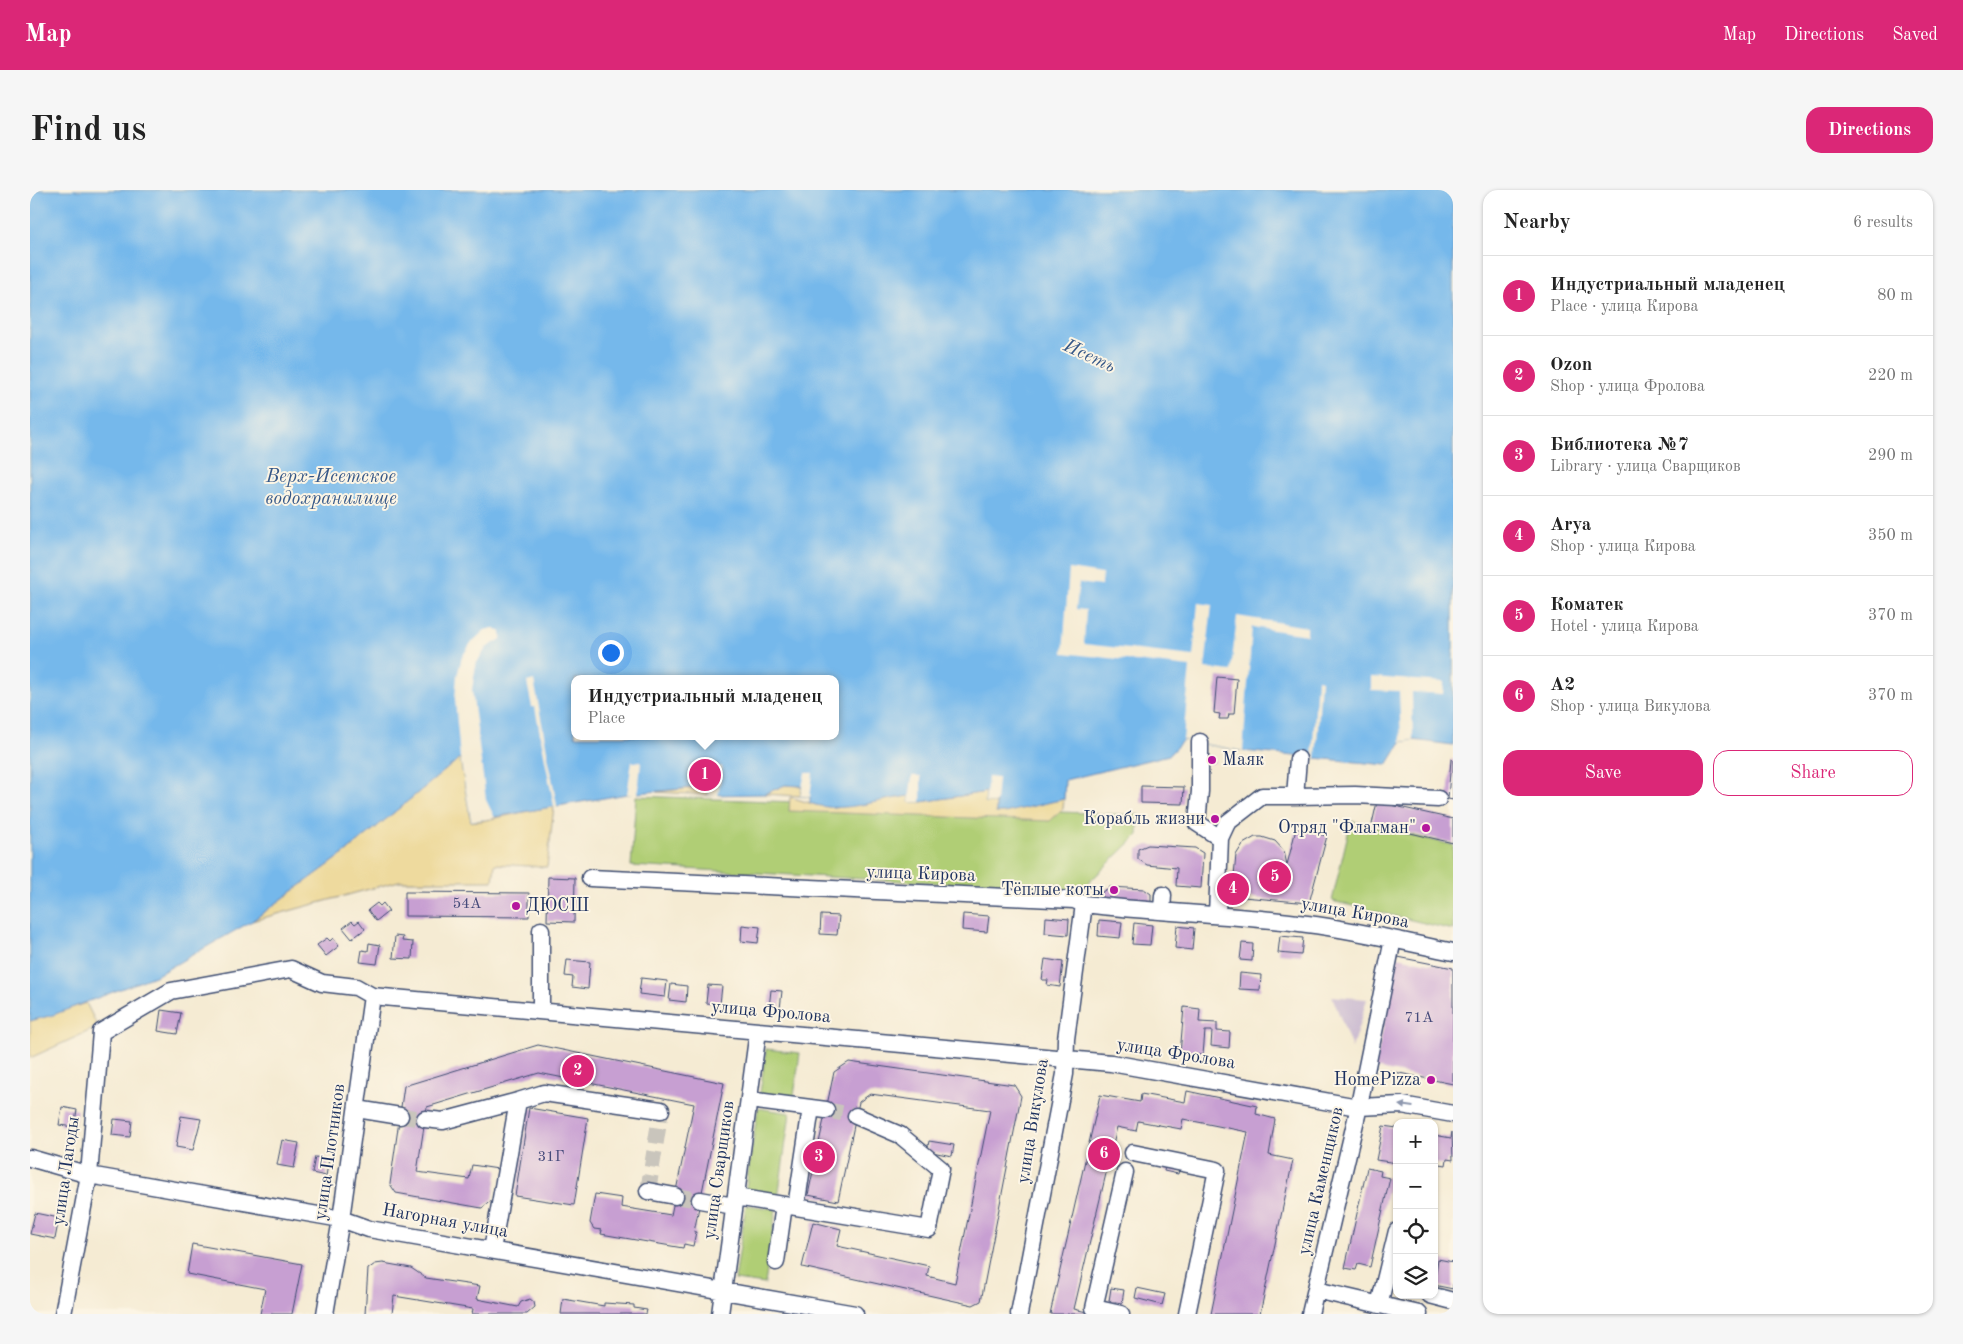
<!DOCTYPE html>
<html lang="en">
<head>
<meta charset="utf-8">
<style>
	:root { --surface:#fff; --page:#f6f6f6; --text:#222; --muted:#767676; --line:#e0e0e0; --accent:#db2777 }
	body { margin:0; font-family:"Old Standard TT",serif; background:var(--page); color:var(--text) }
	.controls { position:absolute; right:15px; bottom:15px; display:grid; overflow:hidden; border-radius:10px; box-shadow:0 1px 4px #0004 }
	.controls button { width:45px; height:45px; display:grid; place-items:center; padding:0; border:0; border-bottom:1px solid var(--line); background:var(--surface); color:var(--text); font:25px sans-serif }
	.you { position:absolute; left:580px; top:462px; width:18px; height:18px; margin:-12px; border:4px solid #fff; border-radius:50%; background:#1a73e8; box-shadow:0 0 0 8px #1a73e833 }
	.badge { display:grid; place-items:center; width:32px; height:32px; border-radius:50%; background:var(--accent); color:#fff; font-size:16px; font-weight:700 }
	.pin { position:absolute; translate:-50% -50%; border:2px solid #fff; box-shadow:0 1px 5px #0006 }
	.popup { position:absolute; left:541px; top:485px; width:268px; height:65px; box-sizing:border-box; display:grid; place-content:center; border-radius:10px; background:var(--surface); filter:drop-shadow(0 1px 4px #0005); font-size:16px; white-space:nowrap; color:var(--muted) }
	.popup b { font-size:19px; color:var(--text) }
	.popup::after { content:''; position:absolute; left:50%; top:100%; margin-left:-10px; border:10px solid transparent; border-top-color:var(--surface) }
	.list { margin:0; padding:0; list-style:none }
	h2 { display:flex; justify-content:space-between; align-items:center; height:65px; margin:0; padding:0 20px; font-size:21px }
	h2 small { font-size:16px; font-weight:400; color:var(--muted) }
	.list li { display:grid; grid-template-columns:32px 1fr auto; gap:15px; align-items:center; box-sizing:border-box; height:80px; padding:0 20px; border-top:1px solid var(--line) }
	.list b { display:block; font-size:19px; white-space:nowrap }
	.list p { margin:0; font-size:16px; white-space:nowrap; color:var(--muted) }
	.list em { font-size:16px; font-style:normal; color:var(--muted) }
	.actions { display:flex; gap:10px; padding:15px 20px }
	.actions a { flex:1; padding:11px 0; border:1px solid var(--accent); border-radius:15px; text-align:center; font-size:18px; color:var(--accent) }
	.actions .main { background:var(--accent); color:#fff }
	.icon { flex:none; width:28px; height:28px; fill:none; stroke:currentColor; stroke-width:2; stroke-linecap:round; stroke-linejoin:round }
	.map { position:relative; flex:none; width:1423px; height:1124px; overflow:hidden; border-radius:15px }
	header { display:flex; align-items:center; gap:30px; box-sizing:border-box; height:70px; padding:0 25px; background:var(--accent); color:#fff }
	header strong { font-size:24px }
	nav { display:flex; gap:28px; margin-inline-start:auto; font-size:18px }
	.intro { display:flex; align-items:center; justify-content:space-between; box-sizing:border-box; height:120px; padding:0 30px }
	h1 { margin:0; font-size:35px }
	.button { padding:12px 22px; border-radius:15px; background:var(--accent); color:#fff; font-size:18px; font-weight:700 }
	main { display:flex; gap:30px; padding:0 30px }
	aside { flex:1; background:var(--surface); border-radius:15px; box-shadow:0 1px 4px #0004 }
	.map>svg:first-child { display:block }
</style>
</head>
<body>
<header>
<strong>Map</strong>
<nav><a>Map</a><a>Directions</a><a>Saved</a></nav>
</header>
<div class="intro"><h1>Find us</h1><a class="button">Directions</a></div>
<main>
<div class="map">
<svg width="1423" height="1124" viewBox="0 0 1423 1124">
	<rect width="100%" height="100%" fill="#fcf5e5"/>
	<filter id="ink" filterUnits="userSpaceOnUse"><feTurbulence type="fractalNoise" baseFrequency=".02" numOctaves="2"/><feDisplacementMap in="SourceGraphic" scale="10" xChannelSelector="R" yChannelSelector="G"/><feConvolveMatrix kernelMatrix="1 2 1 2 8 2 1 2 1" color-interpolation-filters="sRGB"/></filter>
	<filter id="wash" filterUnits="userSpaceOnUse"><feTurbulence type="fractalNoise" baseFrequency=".0096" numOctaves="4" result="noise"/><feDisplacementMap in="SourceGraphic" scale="20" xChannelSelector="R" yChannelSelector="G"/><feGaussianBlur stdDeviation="1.12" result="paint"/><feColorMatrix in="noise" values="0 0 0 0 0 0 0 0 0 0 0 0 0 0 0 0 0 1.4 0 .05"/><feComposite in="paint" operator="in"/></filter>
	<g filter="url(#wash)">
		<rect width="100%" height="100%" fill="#f5ebd3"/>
		<path fill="#cdbed2" d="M1302,806l35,3 -15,49z"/>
		<path fill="#b0ce75" stroke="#667e6a" d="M606,606l503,19 -1,20 -58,56 -449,-25z
			M1321,631l102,24v85l-121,-29z
			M736,859l34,4 -7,50 -26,-4 -7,-6z
			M728,918l32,5 -12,85 -33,-5z
			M716,1015l30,4 -11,75 -30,-4z"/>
		<path fill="#eeda9e" stroke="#84847e" d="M430,568l11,63h10l73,-15 -7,61 -52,-3 -2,17h-94l-147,40 93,-68z
			M755,595l17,1 -2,10 -36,-2z
			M661,598l17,3v4l-52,-3z
			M956,602l10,11v10l68,-14 -1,10 -13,12 -261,-10 1,-14 26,8 51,-1 18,-6 25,-2 11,6z
			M56,813l12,24 -68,31v-37z"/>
		<path fill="#75b8eb" stroke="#4874a4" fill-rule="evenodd" d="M0,0h1423v555l-40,-5 -12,2 -14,23 -144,-14 -60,-11 -14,15 -104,25 -1,19 -60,14h-8v-10h-11l1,-11 -65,10h-12l1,-6c-32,3 -69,19 -100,7v-6l-10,-1 2,-10 -17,-1 -21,9 -56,1v-4l-17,-3 -64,6 -156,27 -11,-63 -115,95 -93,68 -95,54 -104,40 -23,6zM545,489h260v57h-260z"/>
		<path fill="#f5ebd3" d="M1039,379l33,5 -1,12 -22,-3 -3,26 10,1 -2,34 109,12 5,-53 14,2 -7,63 26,3 6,-55 70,11v8l-55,-8 -9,124 -60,-11 7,-73 -127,-14z
			M464,438l7,4v7l-15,9 -10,16 -4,26 14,110 9,18 -24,3 -11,-63 -5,-60 2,-22 5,-19 9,-14 14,-13z
			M1341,487l73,5 -1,12 -31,-2 1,48 -12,2 -2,-51 -28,-1z
			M1287,489l4,1 -5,78h-4z
			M504,490l23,126h-3l-19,-99h-3l-5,-25z
			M602,572h9l-3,32h-11z
			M684,576l8,1 -4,29 -10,-1z
			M775,583h8l-3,24 -10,-1z
			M882,586h9v26h-12z
			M958,587l10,1 -2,25h-11z"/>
		<g id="blocks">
			<path fill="#c79fd2" d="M1187,487l20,2 -3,35h-5l-1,5h-9l1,-5 -6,-1z
				M1182,567l3,5 -6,2 -1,-3z
				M1421,569l2,1v40l-5,-1z
				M1111,596l43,1 -1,17 -42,-1z
				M1347,612l76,17v24l-81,-19z
				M1266,639l31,7 -18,67 -77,-7 4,-41 7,-11 12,-7h7l13,4 9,10 3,14z
				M1118,655l47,3 8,5 -2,35 -25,-2 1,-18 -30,-3 -9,-6v-10z
				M518,687l27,1 -1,44 -27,-1z
				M1080,697l34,2 7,5v10l-50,-4 1,-8z
				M375,702l124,1v24l-124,-1z
				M347,713l3,3 3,-3 6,8 -13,10 -8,-11z
				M933,724l26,2 -2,16 -25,-2z
				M791,725l18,1 -2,19 -17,-1z
				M1016,727l23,2 -1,16 -23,-2z
				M1069,730l23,2 -2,16 -22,-2z
				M322,731l3,3 4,-3 6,8 -13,10 -9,-11z
				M1104,733l18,2 -2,20 -18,-1z
				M712,735l18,2 -2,16 -17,-2z
				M1147,736l17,2 -2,22 -17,-2z
				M365,746l8,1 -1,4 11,1 -1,17 -19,-1z
				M1250,746l23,2 -2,17 -23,-2z
				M297,748l3,3 3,-3 6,8 -13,10 -9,-11z
				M339,753l11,2 -3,19 -17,-2 2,-12 6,1z
				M1212,753l11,1 -1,17 -12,-1z
				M1368,767l55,11v116l-78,-16z
				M1015,769l18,3 -3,25 -13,-2 1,-5h-6z
				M537,770l23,2 -2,27 -16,-2 1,-10 -8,-1z
				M1210,783l21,2 -1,15 -21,-1z
				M611,788l26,3 -2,16 -26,-3z
				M641,794l16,2 -1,16 -17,-2z
				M678,795l14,1 -2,18 -14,-1z
				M741,800l11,1 -2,18 -11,-1z
				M1154,817l16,2 -1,13 18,1v8l13,1 -1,16 -18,-2 1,-15h-7l-2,24 -23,-1z
				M131,820l20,3 -4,21 -19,-3z
				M508,855l186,38 -30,149h2l-3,14 -9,-2 -1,4 -82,-14 1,-4 -8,-1 -4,-6 5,-29 27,4 -1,9 50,8 23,-111 -155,-31 -112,34 -10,65 52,7 3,-14 26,4 -5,30 -11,9 -86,-15 -6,-9 14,-98z
				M819,872l165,23 7,11 -40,205 -8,4 -171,-38 11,-45 28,7 -4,17 92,20 -2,10 28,7 35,-173 -120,-16 -11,8 -21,99 -30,-6 26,-123z
				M1157,901l70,15 -1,8 19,5 -6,36 24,5 -33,154h-49l37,-182 -65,-13 -2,10 -43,-8 -2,10 -19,-4 -43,182 21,5h-45l50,-219 40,7 1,-8 44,8z
				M32,917l15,3 -3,17 -15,-2z
				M499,918l59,10 -14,87 -59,-9z
				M151,926l20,3 -8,31 -17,-3z
				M84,929l18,2 -2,16 -18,-2z
				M1353,936l14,2v35l-21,-3z
				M1422,942l1,28 -6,-1 -1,6 -12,-2v-28l17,3z
				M252,950l17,3 -5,25 -17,-3z
				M899,951l25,4 -2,11 -25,-5z
				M285,967l14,2 -3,17 -14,-3z
				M1136,971l14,3 -2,10 -14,-3z
				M1337,978l14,3 -1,5 10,2 -20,89 -12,-3 -2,6 -11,-2z
				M5,1023l24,5 -4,21 -25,-5z
				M162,1054l110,20 -10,50h-32l5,-25 -78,-15z
				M1408,1069l15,3v27l-19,-4z
				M353,1073l28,5 15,10 54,8 -3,13 41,8 3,-5 9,-3 4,3 1,5 -8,7h-55l1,-5 -79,-13 -2,18h-27l3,-45 7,-5z
				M1081,1098l13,2 -2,13 -13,-2z
				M1107,1098l28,6 -3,11 -27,-7z
				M533,1109l41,7v-3l30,2v3l13,2 -1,4h-85z"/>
		</g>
	</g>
	<g filter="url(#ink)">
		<use href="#blocks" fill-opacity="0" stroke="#3c4b70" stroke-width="1"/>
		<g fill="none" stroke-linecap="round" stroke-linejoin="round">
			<path stroke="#c9c5bc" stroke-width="16" stroke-dasharray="16 8" stroke-linecap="butt" d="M796,920l30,6
				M370,926l25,3
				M618,1001l13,-81
				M645,1006l25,4"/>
			<g stroke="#3c4b70" stroke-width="19">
				<path id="minor" d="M1170,552v49l-3,32 23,15 -3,77
					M1265,606l60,-1 83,4
					M1190,648l7,-15 35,-27h33l3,-37
					M560,688l484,22 10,4c74,9 149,10 223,20 49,6 98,18 146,28
					M1132,721l1,-16
					M511,740v80
					M719,910l77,10
					M327,919l43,7
					M395,929l18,2 75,-20
					M1103,963l84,17 -30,144
					M0,968l59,17 252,44 28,10 486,85
					M618,1001l27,5
					M706,1007l193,32 12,-60 -41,-34 -44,-19
					M670,1010l34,6
					M766,1017l15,-99
					M462,1060l26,-149 26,-8 117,17
					M746,1072l8,-57
					M1286,1100l103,24
					M1400,1105l23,6
					M1349,1115l18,-74
					M33,1124l26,-139 12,-143 70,-41 120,-22 31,14 34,4 16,9 739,67 247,44 44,-2 51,9
					M295,1124l16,-95 31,-223
					M690,1124l38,-283
					M989,1124l46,-240 1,-35 18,-135
					M1091,1124l-27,-6 31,-136
					M1280,1124l47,-199 36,-176"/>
			</g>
			<use href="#minor" stroke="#fff" stroke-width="16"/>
		</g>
		<defs><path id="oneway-solid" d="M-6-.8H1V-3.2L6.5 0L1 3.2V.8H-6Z" transform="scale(1.25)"/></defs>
		<use fill="#8d97ae" href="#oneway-solid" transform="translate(1376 916) rotate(-173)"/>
	</g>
	<g fill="#b5179e" stroke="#fcf5e5" stroke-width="2">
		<circle cx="1182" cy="570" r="5"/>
		<circle cx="1185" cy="629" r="5"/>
		<circle cx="1396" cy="638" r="5"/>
		<circle cx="1084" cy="700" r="5"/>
		<circle cx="486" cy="716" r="5"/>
		<circle cx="1401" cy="890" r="5"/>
	</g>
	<g text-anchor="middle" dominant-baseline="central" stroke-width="4" stroke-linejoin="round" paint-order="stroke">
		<g font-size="15" fill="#464b7b">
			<text x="437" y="714">54А</text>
			<text x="1389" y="828">71А</text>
			<text x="521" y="967">31Г</text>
		</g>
		<g font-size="18" fill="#1b2f5e" stroke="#fcf5e5" text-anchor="end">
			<text x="1192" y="570" text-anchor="start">Маяк</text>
			<text x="1175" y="629">Корабль жизни</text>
			<text x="1386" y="638">Отряд "Флагман"</text>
			<text x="1074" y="700">Тёплые коты</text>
			<text x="496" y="716" text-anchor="start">ДЮСШ</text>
			<text x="1391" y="890">HomePizza</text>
		</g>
		<g font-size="18" fill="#1b2f5e" stroke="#fcf5e5">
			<text transform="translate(891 684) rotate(2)">улица Кирова</text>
			<text transform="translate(1325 723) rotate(10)">улица Кирова</text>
			<text transform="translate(741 822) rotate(5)">улица Фролова</text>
			<text transform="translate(1146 864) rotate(9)">улица Фролова</text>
			<text transform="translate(1003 931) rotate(-81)">улица Викулова</text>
			<text transform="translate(300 962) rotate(-82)">улица Плотников</text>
			<text transform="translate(689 980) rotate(-82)">улица Сварщиков</text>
			<text transform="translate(36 981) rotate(-82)">улица Лагоды</text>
			<text transform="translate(1291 991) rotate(-77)">улица Каменщиков</text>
			<text transform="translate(415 1031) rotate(10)">Нагорная улица</text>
		</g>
		<g font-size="19" font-style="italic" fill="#365888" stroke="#fcf5e5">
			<text transform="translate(1059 167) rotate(25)">Исеть</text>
			<text x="301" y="287">Верх-Исетское<tspan x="301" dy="22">водохранилище</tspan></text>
		</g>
	</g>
</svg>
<div class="controls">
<button>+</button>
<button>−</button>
<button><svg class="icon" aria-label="locate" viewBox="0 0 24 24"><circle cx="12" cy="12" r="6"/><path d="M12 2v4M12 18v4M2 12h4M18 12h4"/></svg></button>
<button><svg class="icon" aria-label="layers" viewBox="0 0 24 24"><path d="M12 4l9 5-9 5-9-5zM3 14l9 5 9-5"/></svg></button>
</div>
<div class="you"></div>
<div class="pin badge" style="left:675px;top:585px">1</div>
<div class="popup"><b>Индустриальный младенец</b>Place</div>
<div class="pin badge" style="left:548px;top:881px">2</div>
<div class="pin badge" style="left:789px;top:967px">3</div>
<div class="pin badge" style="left:1203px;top:699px">4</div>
<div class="pin badge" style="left:1245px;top:687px">5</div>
<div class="pin badge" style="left:1074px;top:964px">6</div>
</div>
<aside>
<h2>Nearby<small>6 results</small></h2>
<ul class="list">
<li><span class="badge">1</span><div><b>Индустриальный младенец</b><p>Place · улица Кирова</p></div><em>80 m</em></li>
<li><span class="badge">2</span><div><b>Ozon</b><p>Shop · улица Фролова</p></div><em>220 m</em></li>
<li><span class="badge">3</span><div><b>Библиотека №7</b><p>Library · улица Сварщиков</p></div><em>290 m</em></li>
<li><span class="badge">4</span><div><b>Arya</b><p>Shop · улица Кирова</p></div><em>350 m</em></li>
<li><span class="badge">5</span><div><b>Коматек</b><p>Hotel · улица Кирова</p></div><em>370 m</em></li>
<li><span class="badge">6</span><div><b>А2</b><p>Shop · улица Викулова</p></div><em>370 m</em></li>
</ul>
<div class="actions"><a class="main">Save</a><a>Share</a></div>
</aside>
</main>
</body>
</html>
